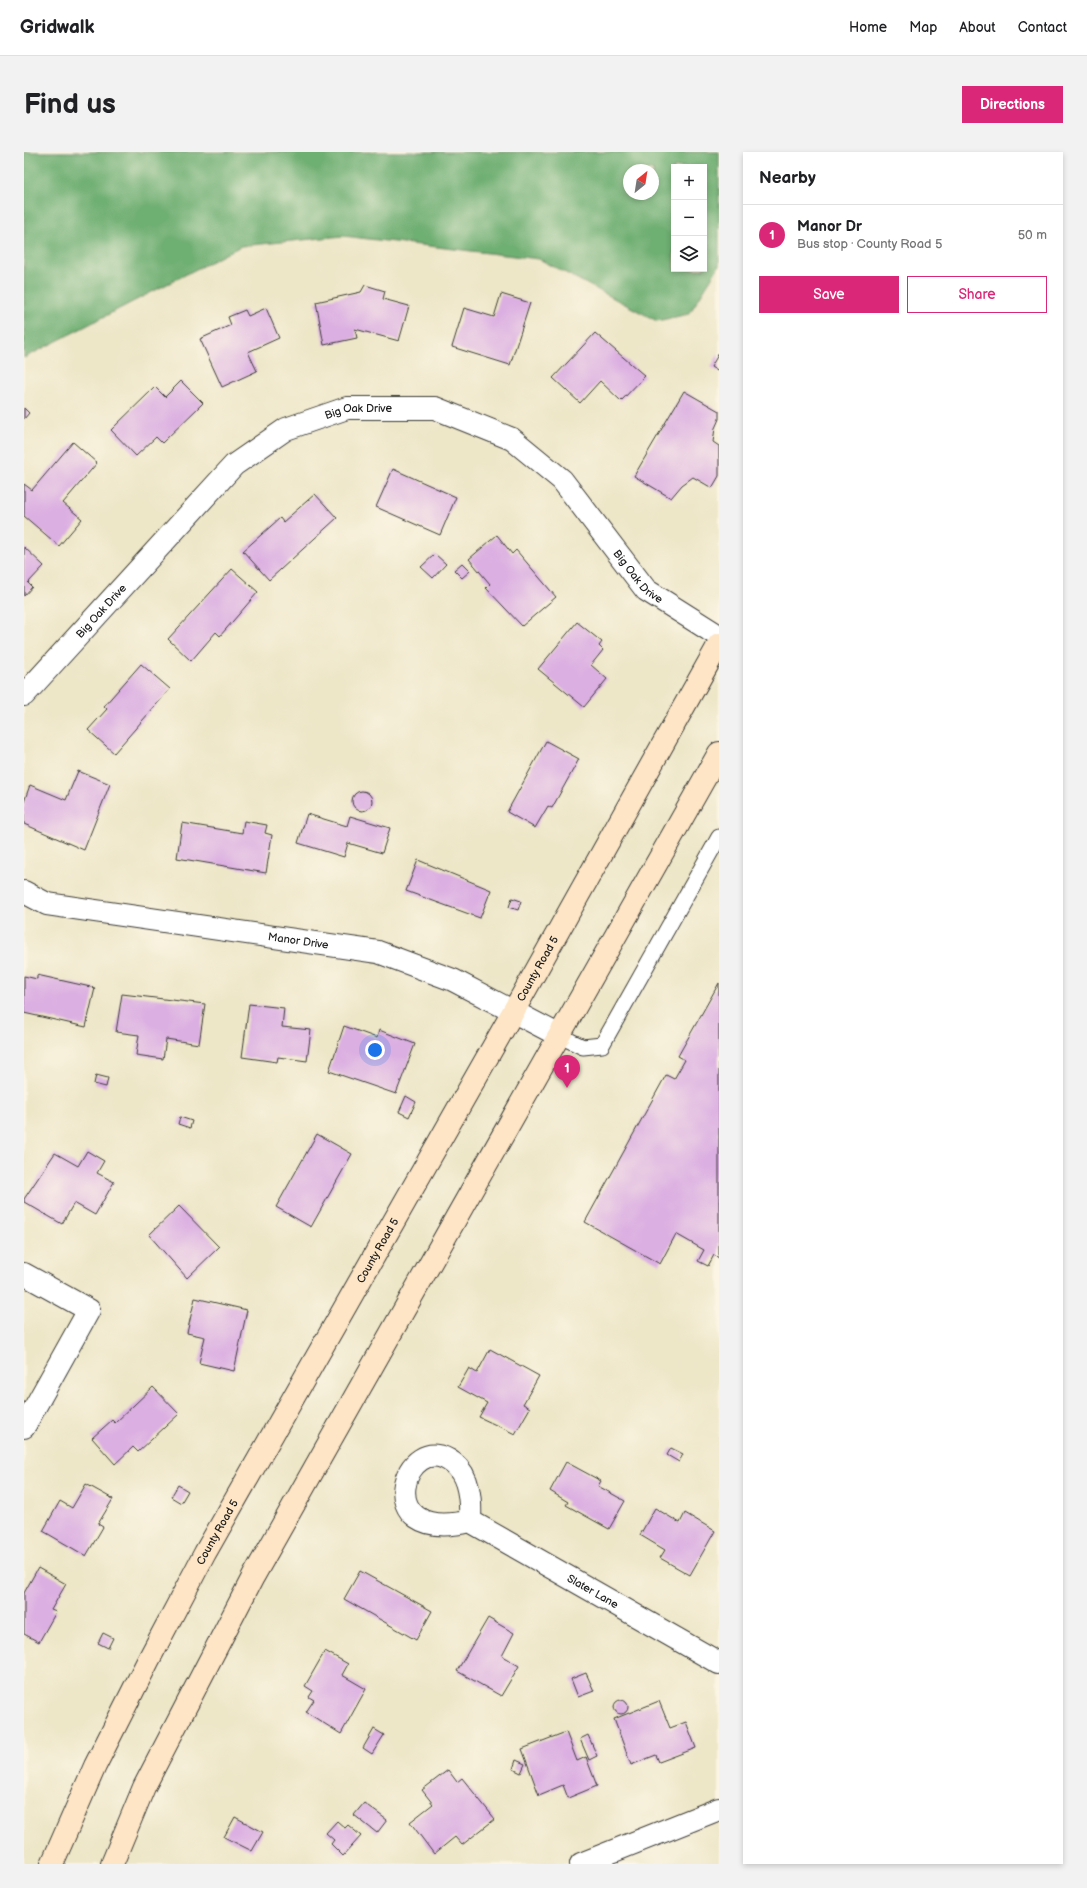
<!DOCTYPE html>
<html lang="en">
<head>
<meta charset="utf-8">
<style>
	:root { --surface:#fff; --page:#f2f2f2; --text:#202124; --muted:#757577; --line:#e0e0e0; --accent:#db2777 }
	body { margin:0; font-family:"Balsamiq Sans",sans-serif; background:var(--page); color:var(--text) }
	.controls { position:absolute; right:12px; top:12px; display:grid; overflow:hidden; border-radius:0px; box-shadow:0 2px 6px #0003 }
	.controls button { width:36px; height:36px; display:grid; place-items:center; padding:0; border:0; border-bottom:1px solid var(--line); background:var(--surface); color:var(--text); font:20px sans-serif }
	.compass { position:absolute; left:599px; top:12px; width:36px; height:36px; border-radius:50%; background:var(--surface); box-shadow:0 2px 6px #0003; rotate:30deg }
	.you { position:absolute; left:351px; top:898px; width:14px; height:14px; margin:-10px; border:3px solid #fff; border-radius:50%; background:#1a73e8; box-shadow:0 0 0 6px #1a73e833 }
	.badge { display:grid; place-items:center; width:26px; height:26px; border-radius:50%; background:var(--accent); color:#fff; font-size:13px; font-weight:700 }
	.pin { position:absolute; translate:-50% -33px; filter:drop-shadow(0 1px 2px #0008) }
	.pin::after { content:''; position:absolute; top:21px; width:14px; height:12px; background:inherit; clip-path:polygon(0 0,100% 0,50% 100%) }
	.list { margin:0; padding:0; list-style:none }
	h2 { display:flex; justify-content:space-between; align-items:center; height:52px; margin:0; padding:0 16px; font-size:17px }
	h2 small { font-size:13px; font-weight:400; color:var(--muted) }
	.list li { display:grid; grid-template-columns:26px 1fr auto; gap:12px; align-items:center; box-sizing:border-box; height:60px; padding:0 16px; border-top:1px solid var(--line) }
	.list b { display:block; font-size:15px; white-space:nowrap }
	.list p { margin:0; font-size:13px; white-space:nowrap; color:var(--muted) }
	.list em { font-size:13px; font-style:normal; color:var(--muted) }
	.actions { display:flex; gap:8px; padding:12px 16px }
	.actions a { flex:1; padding:9px 0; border:1px solid var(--accent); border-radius:0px; text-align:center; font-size:14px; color:var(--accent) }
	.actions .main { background:var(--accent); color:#fff }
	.icon { flex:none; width:22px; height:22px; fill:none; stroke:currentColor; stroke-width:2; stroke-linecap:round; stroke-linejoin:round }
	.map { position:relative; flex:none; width:695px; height:1712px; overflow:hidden; border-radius:0px }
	header { display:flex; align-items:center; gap:24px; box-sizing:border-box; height:56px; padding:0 20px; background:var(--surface); border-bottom:1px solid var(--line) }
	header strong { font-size:19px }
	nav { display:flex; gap:22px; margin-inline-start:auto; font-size:14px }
	.intro { display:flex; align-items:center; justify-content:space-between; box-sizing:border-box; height:96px; padding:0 24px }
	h1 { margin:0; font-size:28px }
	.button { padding:10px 18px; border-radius:0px; background:var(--accent); color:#fff; font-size:14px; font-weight:700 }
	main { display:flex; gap:24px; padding:0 24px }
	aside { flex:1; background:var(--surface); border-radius:0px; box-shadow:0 2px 6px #0003 }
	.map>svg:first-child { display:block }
</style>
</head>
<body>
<header>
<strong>Gridwalk</strong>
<nav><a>Home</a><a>Map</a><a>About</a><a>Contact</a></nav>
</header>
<div class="intro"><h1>Find us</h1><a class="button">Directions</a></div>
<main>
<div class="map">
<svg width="695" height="1712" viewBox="0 0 695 1712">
	<rect width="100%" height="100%" fill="#fcf5e5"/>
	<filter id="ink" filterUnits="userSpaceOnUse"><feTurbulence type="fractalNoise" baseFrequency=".025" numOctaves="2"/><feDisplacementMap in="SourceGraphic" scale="8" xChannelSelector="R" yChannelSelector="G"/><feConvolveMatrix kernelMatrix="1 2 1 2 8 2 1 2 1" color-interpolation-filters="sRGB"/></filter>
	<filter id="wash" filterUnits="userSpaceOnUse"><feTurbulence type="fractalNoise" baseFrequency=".012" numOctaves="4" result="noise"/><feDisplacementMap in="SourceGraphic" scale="16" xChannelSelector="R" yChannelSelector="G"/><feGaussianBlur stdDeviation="0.9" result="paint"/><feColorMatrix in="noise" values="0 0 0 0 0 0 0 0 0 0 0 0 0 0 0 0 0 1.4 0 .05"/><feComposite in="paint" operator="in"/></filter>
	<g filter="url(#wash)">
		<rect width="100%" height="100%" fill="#ede6c7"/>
		<path fill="#6eaf72" stroke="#456647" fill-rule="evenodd" d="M0,0h695v114l-30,48 -32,7 -118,-62 -196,-23 -102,10 -217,112zM650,15h30v102h-30zM605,18h24v24h-24z"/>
		<g id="blocks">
			<path fill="#dbafe2" d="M341,133l20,6 -2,8 26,7 -10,35 -44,-12 2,9 -33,7 -8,-43 45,-10z
				M477,142l29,9 -20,62 -58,-18 12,-39 30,9z
				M242,156l13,30 -31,14 9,19 -35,16 -22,-48 31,-14 -3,-8 17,-7 3,6z
				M571,181l50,43 -24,25 -21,-20 -20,22 -27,-25z
				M695,201v19l-8,-5z
				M157,229l22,22 -41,40 -6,-6 -20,19 -25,-26 44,-43 10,10z
				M660,239l35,20v8l-4,9 -2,14 6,4v30l-7,12 -19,-11 -11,8 -11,13 -37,-22z
				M0,256l5,5 -5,6z
				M49,290l24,21 -34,40 19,16 -23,27 -35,-30v-32l8,6z
				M369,317l63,28 -16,38 -64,-28z
				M291,342l22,24 -68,62 -26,-29 37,-33 3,4z
				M473,383l15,19 4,-4 40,47 -34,29 -36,-38 4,-4 -21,-25z
				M0,395l20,19 -16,17 4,4 -8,9z
				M411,402l11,10 -13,14 -12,-11z
				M438,411l8,8 -8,7 -8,-8z
				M208,417l26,23 -38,44 -4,-4 -25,29 -23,-22z
				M553,470l25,20 -3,4 4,4 -12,15 16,14 -23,28 -46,-38z
				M117,512l29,25 -56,64 -26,-23 19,-21 -3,-3z
				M522,589l33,18 -27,49 -4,-2 -13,22 -28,-16z
				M54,619l32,13 -26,66 -60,-26v-22l6,-17 36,15z
				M328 649a10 10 0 1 1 20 0a10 10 0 1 1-20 0Z
				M283,662l40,12 3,-10 40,12 -8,25 -34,-10 -4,14 -46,-14z
				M220,669l23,4 -2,8 7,2 -6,38 -89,-15 5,-35 60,10z
				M394,708l73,30 -11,28 -74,-27z
				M488,746l9,3 -3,9 -9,-3z
				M13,823l58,13 -9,39 -62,-14v-37l13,3z
				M695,831v275l-5,-3 -6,11 -10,-5 6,-11 -28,-16 -16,30 -75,-42 81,-147 8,4 11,-19 -7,-4z
				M98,842l83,10 -6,40 -33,-5 -3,20 -27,-4 3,-20 -23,-3z
				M225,852l35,4 -2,19 29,3 -4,31 -29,-4 -1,5 -35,-5z
				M320,874l33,12 2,-8 36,14 -19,50 -67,-23z
				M72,923l12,3 -2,9 -12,-3z
				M382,944l10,6 -7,15 -10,-5z
				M156,965l12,4 -2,7 -12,-4z
				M293,982l35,20 -41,73 -35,-20z
				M63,999l17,10 -7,12 17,9 -19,33 -21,-12 -12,21 -38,-22v-3l31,-46 23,13z
				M155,1054l40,41 -32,31 -38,-43z
				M171,1146l52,12 -13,61 -35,-8 6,-26 -18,-4z
				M466,1197l49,27 -16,28 7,4 -15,26 -36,-17 8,-14 -29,-16 11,-19 8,5z
				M129,1235l26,27 -41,38 -5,-5 -18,17 -23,-26 20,-18 3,3z
				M647,1296l12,6 -4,8 -12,-7z
				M542,1310l35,19 -3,5 27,15 -16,28 -43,-24 2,-3 -18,-11z
				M62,1332l27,15 -15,25 5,3 -17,29 -43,-25 17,-30 12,7z
				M154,1333l10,6 -7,12 -10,-6z
				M631,1356l25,15 5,-10 30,18 -25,44 -30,-17 5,-8 -25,-15z
				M14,1416l28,16 -15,26 5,2 -17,30 -15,-8v-41z
				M336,1419l72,40 -16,29 -72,-41z
				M464,1466l26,15 -12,23 17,10 -18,30 -44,-25z
				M79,1481l10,5 -5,10 -10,-5z
				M301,1499l23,13 -6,11 24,14 -25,45 -35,-22 8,-12 -5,-3 4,-6 -8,-5z
				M562,1521l8,18 -16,6 -7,-18z
				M590 1555a7 7 0 1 1 14 0a7 7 0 1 1-14 0Z
				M635,1549l11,27 16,-6 10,26 -37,14 -3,-7 -25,10 -17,-46z
				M350,1577l10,6 -12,19 -9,-6z
				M542,1580l11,29 9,-4 11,29 -29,12 -5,-13 -24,10 -17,-46z
				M564,1583l9,21 -8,4 -9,-21z
				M492,1608l9,4 -4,9 -8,-4z
				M424,1618l9,12 5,-4 33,41 -33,26 -7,-8 -21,17 -24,-32 23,-18 -11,-14z
				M340,1651l23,17 -10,13 -23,-18z
				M211,1665l28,15 -11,19 -28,-14z
				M313,1669l8,7 3,-3 13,11 -18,20 -12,-12 3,-4 -8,-7z"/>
		</g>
	</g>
	<g filter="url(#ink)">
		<use href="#blocks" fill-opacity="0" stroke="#3b3a36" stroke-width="1"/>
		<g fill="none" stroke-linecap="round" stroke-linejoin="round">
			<g stroke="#3b3a36" stroke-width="17">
				<path id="lane" d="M536,884l23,11 19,-2 117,-208"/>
			</g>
			<g stroke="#3b3a36" stroke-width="24">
				<g id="street">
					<path id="s1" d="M0,543l210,-230 52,-36 61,-21h88l77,31 50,41 84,110 73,46"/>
					<path id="s2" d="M0,740l23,12 331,48 75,28 107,56"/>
					<path d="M0,1122l65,36 -65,117"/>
					<path id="s3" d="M446,1369c1,-20 0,-45 -17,-58 -48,-38 -87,83 17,58l249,142"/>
					<path d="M557,1712l138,-55"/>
				</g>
			</g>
			<g stroke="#3b3a36" stroke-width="24">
				<g id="secondary">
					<path id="s4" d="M28,1712l43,-98 53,-105 57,-108 308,-541 206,-368"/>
					<path d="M88,1712l32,-77 109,-210 466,-824"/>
				</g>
			</g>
			<use href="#lane" stroke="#fff" stroke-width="15"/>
			<use href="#street" stroke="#fff" stroke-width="22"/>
			<use href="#secondary" stroke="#fde5c5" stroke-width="22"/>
		</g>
	</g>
	<g text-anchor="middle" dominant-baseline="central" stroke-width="3" stroke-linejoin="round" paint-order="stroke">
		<g font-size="11" fill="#1c1c1c" stroke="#fcf5e5">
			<text stroke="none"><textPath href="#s1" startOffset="450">Big Oak Drive</textPath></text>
			<text stroke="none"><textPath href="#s1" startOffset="798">Big Oak Drive</textPath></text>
			<text stroke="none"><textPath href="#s1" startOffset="114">Big Oak Drive</textPath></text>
			<text stroke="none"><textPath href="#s2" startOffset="280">Manor Drive</textPath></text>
			<text stroke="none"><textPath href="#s4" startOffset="1019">County Road 5</textPath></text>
			<text stroke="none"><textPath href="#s4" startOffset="695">County Road 5</textPath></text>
			<text stroke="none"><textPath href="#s4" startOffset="371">County Road 5</textPath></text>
			<text stroke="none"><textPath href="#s3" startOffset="361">Slater Lane</textPath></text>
		</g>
	</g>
</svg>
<div class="controls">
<button>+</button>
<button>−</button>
<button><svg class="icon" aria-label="layers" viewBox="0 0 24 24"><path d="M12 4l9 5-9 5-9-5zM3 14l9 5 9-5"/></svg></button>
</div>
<svg class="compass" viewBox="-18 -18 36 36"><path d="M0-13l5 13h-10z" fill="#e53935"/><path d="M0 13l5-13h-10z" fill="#757577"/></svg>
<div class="you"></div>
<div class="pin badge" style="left:543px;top:936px">1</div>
</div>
<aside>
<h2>Nearby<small></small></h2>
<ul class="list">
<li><span class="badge">1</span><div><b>Manor Dr</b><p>Bus stop · County Road 5</p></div><em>50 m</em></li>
</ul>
<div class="actions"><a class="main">Save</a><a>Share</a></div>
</aside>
</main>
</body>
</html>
